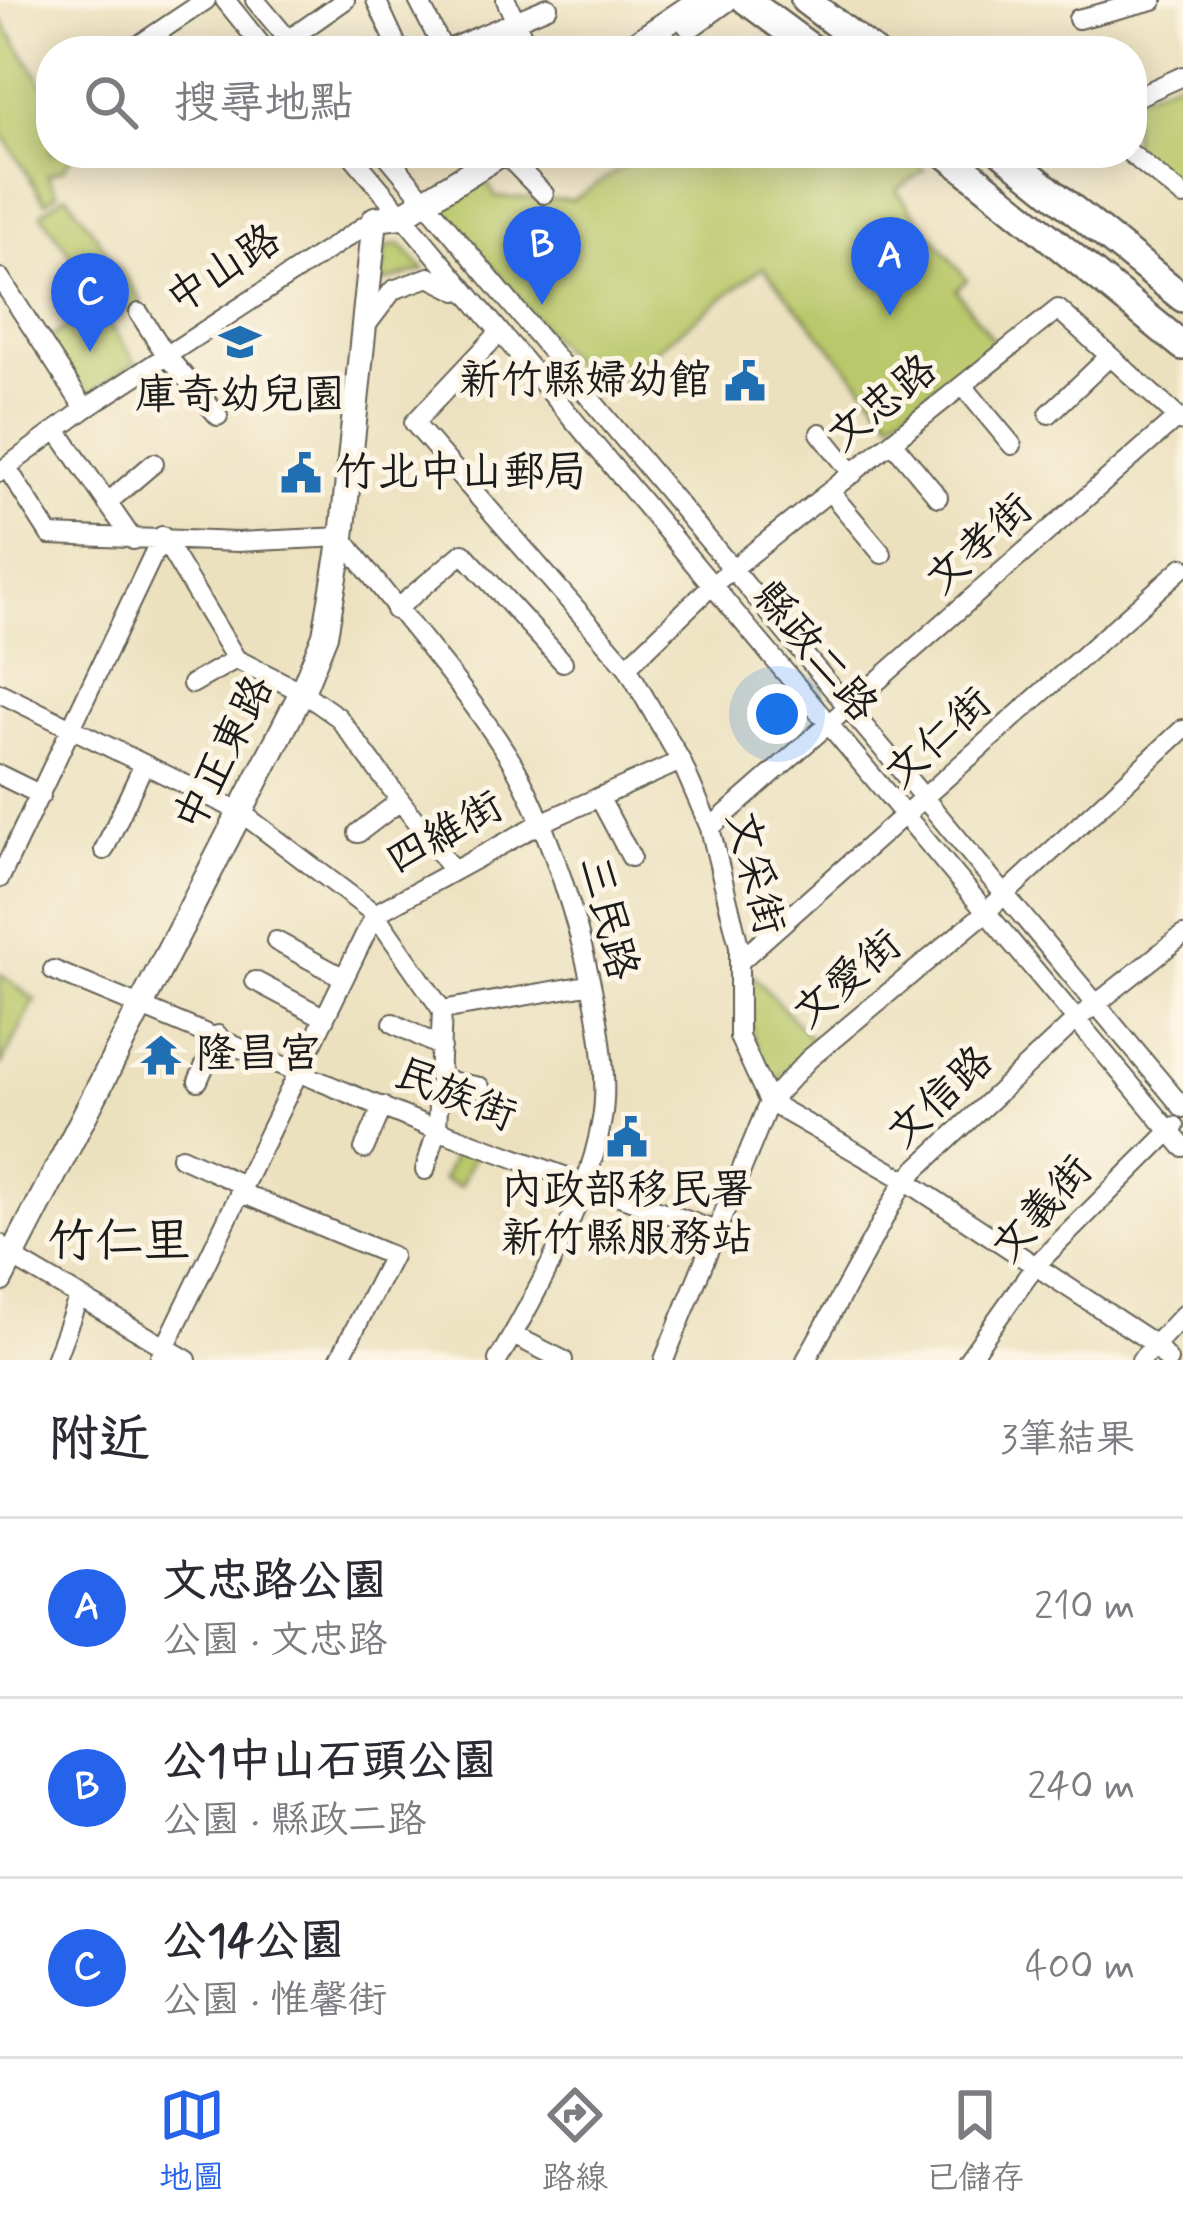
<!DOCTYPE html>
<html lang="zh-TW">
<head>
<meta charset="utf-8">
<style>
	:root { --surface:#fff; --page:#f7f7f7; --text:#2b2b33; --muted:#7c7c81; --line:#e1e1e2; --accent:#2563eb }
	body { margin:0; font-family:Mynerve,"LXGW WenKai TC",sans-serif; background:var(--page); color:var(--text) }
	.you { position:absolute; left:777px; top:714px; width:42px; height:42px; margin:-30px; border:9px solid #fff; border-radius:50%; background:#1a73e8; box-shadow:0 0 0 18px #1a73e833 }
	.badge { display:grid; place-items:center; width:78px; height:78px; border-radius:50%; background:var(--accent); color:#fff; font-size:39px; font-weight:700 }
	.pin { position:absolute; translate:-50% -99px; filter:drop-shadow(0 3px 6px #0008) }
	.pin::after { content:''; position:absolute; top:63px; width:42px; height:36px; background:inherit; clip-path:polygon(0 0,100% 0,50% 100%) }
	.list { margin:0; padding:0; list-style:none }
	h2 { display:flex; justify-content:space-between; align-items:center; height:156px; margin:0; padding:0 48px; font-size:51px }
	h2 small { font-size:39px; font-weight:400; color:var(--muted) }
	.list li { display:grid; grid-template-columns:78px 1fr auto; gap:36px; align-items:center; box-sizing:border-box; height:180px; padding:0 48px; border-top:3px solid var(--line) }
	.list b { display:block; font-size:45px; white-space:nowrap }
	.list p { margin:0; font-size:39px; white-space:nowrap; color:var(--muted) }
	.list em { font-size:39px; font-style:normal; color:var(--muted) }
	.icon { flex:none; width:66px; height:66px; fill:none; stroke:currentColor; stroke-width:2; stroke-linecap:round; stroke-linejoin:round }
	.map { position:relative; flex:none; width:1183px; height:1360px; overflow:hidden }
	.search { position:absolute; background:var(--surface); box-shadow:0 6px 30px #0003; left:36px; right:36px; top:36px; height:132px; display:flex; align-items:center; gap:30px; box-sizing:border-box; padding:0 42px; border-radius:48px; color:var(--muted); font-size:45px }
	.sheet { height:696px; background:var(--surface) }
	nav { display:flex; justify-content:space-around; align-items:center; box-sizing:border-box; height:168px; border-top:3px solid var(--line); background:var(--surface); font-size:33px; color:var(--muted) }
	nav a { display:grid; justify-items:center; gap:6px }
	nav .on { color:var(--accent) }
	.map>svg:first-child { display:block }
</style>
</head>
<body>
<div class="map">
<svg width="1183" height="1360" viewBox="0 0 1183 1360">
	<rect width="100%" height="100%" fill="#fcf5e5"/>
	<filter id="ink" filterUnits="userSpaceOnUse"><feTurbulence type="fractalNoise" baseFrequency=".00833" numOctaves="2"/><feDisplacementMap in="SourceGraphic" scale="24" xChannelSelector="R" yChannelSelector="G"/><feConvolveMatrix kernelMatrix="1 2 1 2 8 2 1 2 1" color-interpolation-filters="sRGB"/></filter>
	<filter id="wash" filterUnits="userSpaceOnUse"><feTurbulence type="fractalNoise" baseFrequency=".004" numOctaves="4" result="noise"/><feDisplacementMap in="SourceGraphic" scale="48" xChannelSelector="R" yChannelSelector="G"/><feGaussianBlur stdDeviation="2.7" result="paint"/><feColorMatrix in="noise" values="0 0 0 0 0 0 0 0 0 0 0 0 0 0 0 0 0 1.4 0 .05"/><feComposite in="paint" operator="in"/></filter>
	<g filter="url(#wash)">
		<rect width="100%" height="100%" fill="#ece1bf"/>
		<path fill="#b9c86a" stroke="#6a7243" stroke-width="3" d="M0,18l51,78v57h23l-10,16 -17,6 11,18 -13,9 -45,-72z
			M1183,77v119l-51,-43v-54z
			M644,153h256l25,17 -29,20 71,90 -11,10 38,52 -102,78 -129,-153 -165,127 -161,-194 43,-29 16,26 77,3z
			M67,194l75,107 -26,19 -75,-107z
			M400,244l24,26 -42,13 4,-36z
			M97,307l39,55 -54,37 -37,-58z
			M749,971l67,73 -45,41 -20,-55z
			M0,974l35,26 -35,67z
			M457,1147l18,7 -15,33 -17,-8z"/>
	</g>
	<g filter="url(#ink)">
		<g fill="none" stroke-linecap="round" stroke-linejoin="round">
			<g stroke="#656155" stroke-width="22">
				<path id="minor" d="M225,0l41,51
					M255,0l43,51
					M376,0l19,41
					M418,0l26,51
					M506,0l22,49
					M1078,19l75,-19
					M288,40l57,-40
					M130,51l76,-51
					M444,51l104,-44
					M1132,99l51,-23
					M350,153l833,994
					M385,153l798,955
					M504,153l40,41
					M1130,153l53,43
					M0,278l85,131
					M139,313l27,42 52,61
					M365,327l28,-37 36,-13 28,14
					M499,333l-85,90 213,244 54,94 29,67 29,118v91l30,65 136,78 248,163 15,17
					M963,386l49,59
					M1049,414l61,-58
					M57,430l76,110
					M820,433l33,41
					M893,443l45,54
					M7,468l43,67 188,7 104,-5c53,73 117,141 165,217 48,75 110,277 95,365 -12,76 -65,175 -104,241
					M0,472l85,-63 290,-190
					M831,493l51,61
					M107,503l47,-40
					M162,536l74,123 66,33 36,25 115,154
					M395,610l68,-57 100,109
					M627,667l84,-81 347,-277 125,113
					M192,684l44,-25
					M0,693l239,118 136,103 67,96
					M0,775l41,20
					M599,797l32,60
					M710,828l468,-411
					M358,833l42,-32
					M104,850l40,-86
					M0,878l162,-342
					M276,941l68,37
					M740,961l443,-394
					M53,970l384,160 279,101
					M255,981l70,37
					M442,1010l145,-25
					M393,1023l48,24
					M439,1079l41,8
					M198,1081l20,-46
					M364,1149l19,-43
					M181,1157l62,28
					M425,1170l12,-40 5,-120
					M239,1192l153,64 -53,104
					M0,1244l12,13 175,103
					M513,1335l50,25
					M55,1360l24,-64
					M159,1360l216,-446 168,-92 138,-61
					M664,1360l105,-258 40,-43 177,-147 197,-183
					M806,1360l99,-180 171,-160 107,-85
					M968,1360l67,-94 140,-140
					M1141,1360l42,-45"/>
			</g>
			<g stroke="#656155" stroke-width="28">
				<path id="major" d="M690,25l35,-25
					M625,51l76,-51
					M375,219l26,-3 101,-63
					M0,1280l302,-588 23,-57 17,-98 33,-318"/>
			</g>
			<g stroke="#656155" stroke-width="32">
				<path id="highway" d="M746,0l69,51
					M805,0l67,51
					M945,153l238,193
					M1003,153l180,145"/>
			</g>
			<use href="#minor" stroke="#fff" stroke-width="18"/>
			<use href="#major" stroke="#fff" stroke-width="24"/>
			<use href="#highway" stroke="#fff" stroke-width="27"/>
		</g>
	</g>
	<defs>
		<g id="school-bare" transform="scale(3.24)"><path d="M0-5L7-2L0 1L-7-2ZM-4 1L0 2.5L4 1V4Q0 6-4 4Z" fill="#1f6fb2" stroke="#fcf5e5" stroke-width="2.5" paint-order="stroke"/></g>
		<g id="civic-bare" transform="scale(3.24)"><path d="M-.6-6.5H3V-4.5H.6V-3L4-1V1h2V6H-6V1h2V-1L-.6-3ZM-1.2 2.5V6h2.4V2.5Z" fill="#1f6fb2" stroke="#fcf5e5" stroke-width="2.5" paint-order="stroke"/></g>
		<g id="temple-bare" transform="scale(3.24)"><path d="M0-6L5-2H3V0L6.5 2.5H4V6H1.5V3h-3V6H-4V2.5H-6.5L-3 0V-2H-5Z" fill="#1f6fb2" stroke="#fcf5e5" stroke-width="2.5" paint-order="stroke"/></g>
	</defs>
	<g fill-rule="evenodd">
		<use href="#school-bare" x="240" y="342"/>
		<use href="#civic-bare" x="745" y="381"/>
		<use href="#civic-bare" x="301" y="473"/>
		<use href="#temple-bare" x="161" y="1055"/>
		<use href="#civic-bare" x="627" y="1137"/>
	</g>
	<g text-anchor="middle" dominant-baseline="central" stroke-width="10" stroke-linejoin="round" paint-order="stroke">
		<g font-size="42" fill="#1c1c1c" stroke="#fcf5e5">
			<text transform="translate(224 270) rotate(-33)">中山路</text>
			<text transform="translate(883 404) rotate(-39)">文忠路</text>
			<text transform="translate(980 545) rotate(-42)">文孝街</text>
			<text transform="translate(814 652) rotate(50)">縣政二路</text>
			<text transform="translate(939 739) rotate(-42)">文仁街</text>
			<text transform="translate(225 754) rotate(-63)">中正東路</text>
			<text transform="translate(445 834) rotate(-29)">四維街</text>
			<text transform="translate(754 873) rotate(76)">文采街</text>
			<text transform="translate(607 918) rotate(76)">三民路</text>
			<text transform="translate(848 980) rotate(-40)">文愛街</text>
			<text transform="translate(455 1096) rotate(22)">民族街</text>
			<text transform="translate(941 1098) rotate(-43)">文信路</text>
			<text transform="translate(1043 1210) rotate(-48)">文義街</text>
		</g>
		<g font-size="42" fill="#1c1c1c" stroke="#fcf5e5">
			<text x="711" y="381" text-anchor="end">新竹縣婦幼館</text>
			<text x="240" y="396">庫奇幼兒園</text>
			<text x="335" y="473" text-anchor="start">竹北中山郵局</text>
			<text x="195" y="1055" text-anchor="start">隆昌宮</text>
			<text x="627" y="1191">內政部移民署<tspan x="627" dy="48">新竹縣服務站</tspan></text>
		</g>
		<g font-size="48" fill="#1c1c1c" stroke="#fcf5e5">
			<text x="119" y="1242">竹仁里</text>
		</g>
	</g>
</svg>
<div class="you"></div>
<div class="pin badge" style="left:890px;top:316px">A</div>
<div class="pin badge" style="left:542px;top:305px">B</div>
<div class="pin badge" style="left:90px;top:352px">C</div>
<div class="search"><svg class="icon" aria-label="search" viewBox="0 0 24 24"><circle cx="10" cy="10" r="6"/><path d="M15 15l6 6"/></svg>搜尋地點</div>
</div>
<section class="sheet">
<h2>附近<small>3筆結果</small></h2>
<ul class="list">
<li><span class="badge">A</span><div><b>文忠路公園</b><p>公園 · 文忠路</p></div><em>210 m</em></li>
<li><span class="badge">B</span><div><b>公1中山石頭公園</b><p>公園 · 縣政二路</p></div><em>240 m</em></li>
<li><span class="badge">C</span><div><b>公14公園</b><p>公園 · 惟馨街</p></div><em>400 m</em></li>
</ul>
</section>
<nav>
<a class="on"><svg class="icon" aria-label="map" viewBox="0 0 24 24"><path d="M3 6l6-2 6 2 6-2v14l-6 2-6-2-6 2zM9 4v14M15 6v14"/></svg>地圖</a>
<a><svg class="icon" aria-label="directions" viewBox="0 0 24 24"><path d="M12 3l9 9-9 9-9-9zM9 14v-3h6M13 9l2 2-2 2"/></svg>路線</a>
<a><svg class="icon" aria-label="saved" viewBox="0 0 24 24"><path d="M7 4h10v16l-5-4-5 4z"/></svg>已儲存</a>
</nav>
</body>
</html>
